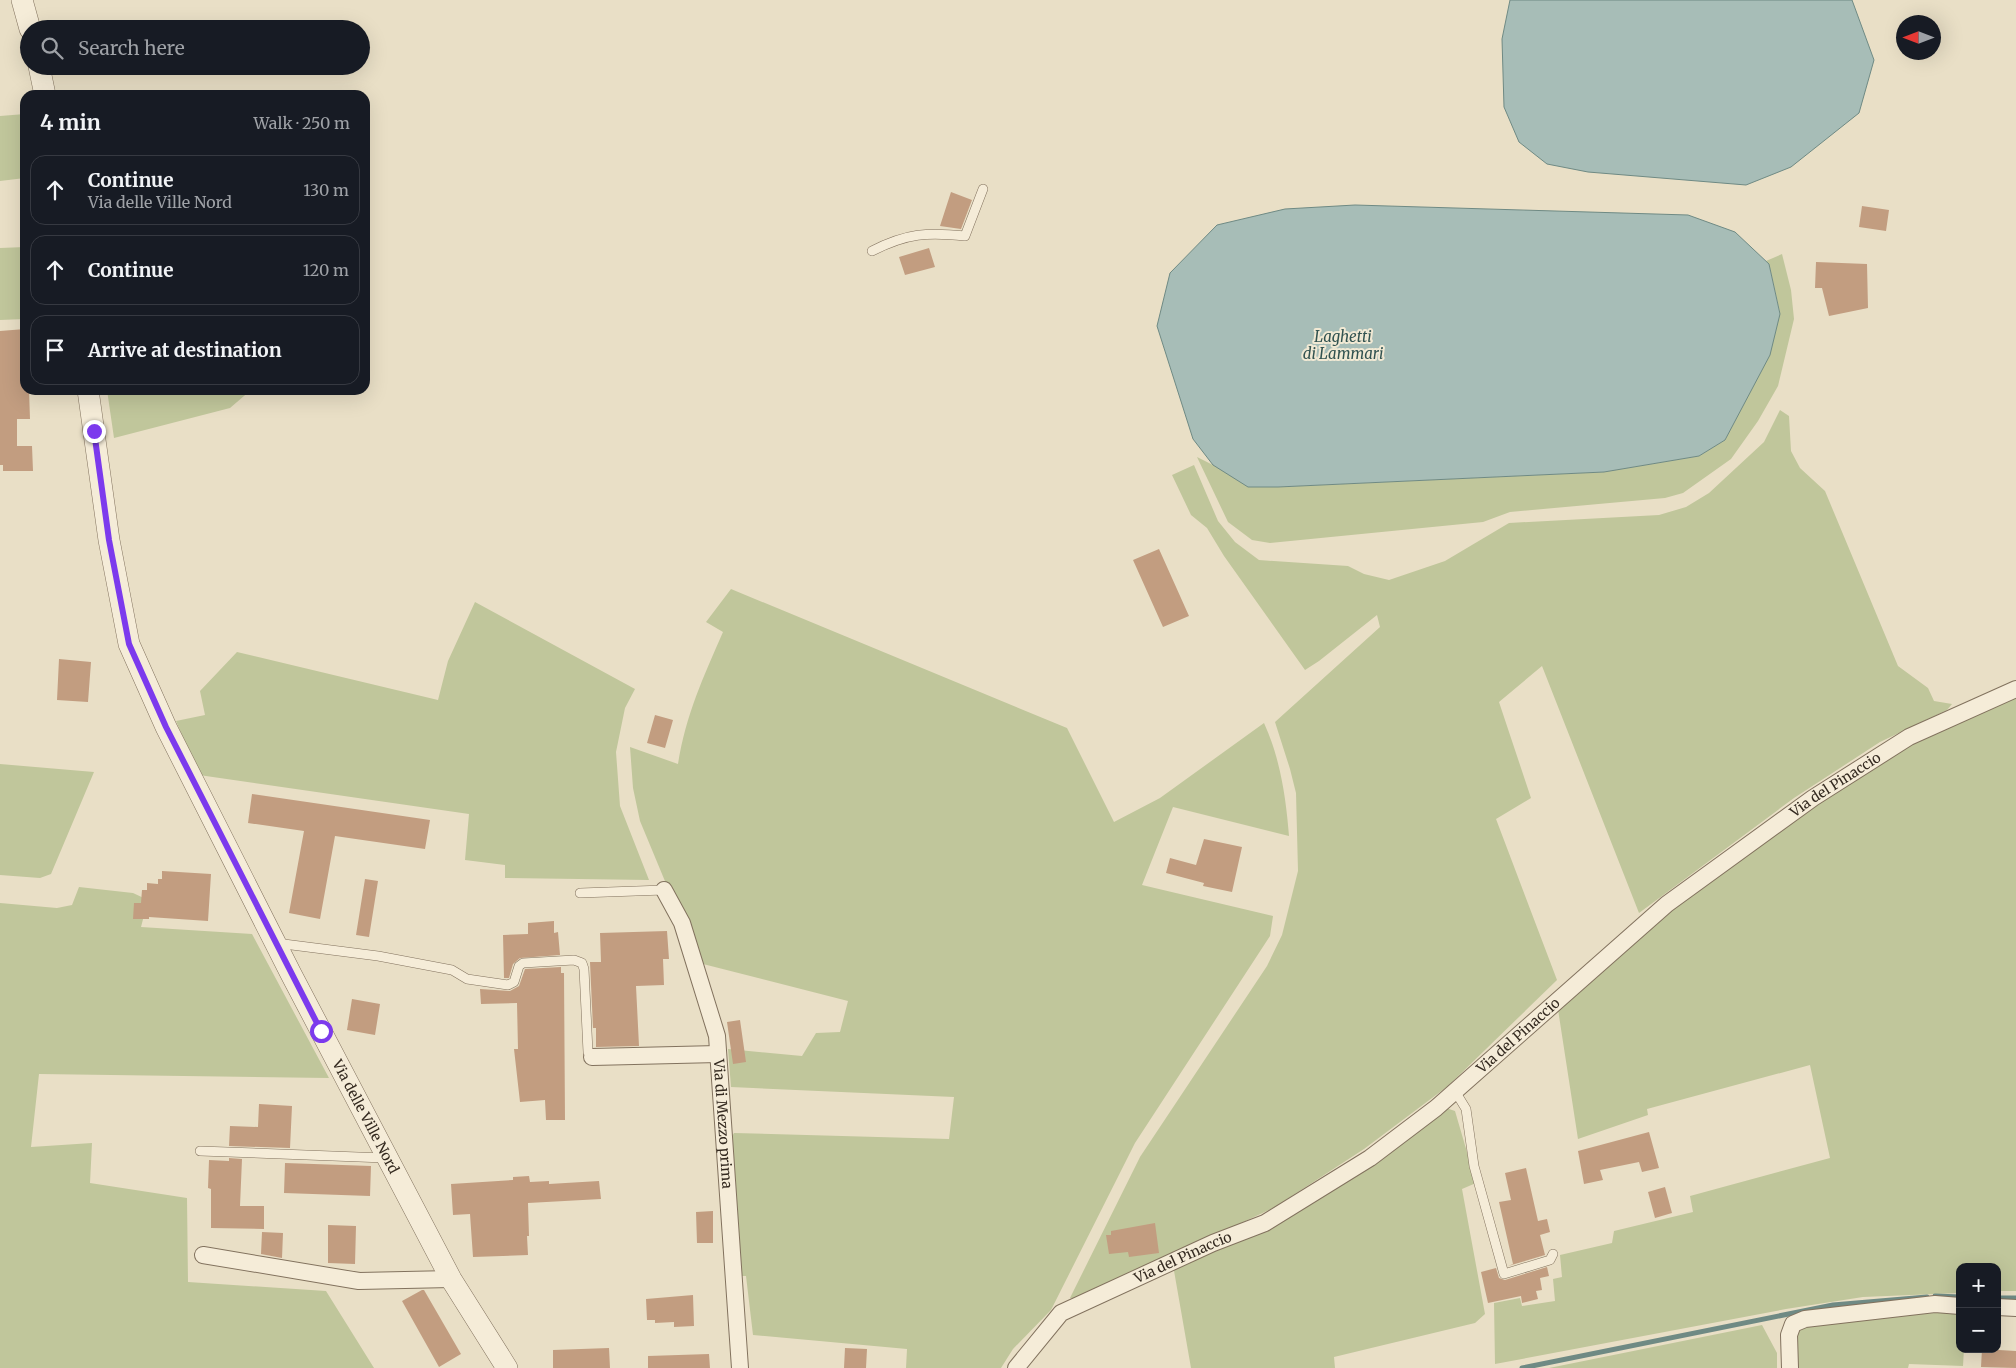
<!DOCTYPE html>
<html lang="en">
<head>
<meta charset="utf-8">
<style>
	:root { --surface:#171b24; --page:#242831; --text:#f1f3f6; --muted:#9ea1a6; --line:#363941 }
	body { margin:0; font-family:Merriweather,serif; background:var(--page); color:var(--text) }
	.controls { position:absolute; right:15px; bottom:15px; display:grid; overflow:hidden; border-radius:10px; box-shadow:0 5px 20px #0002 }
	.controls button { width:45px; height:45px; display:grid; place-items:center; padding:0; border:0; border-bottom:1px solid var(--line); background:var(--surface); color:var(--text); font:25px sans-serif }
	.compass { position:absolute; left:1896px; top:15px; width:45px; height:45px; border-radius:50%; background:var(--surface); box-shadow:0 5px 20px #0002; rotate:270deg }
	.stop { position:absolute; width:15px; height:15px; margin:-11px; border:4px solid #7c3aed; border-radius:50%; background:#fff }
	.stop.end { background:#7c3aed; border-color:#fff; box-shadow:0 1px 5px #0008 }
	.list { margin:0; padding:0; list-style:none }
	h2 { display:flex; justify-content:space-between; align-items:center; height:65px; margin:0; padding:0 20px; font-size:21px }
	h2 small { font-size:16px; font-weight:400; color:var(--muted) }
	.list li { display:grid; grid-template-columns:32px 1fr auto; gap:15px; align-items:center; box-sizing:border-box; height:70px; margin:0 10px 10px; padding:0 10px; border:1px solid var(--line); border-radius:15px }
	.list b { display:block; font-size:19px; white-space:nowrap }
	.list p { margin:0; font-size:16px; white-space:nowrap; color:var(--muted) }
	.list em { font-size:16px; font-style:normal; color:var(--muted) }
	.icon { flex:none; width:28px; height:28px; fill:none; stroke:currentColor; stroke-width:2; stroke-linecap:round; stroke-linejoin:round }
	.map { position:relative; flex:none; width:2016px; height:1368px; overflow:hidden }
	.search { position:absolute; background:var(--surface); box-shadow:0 5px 20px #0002; left:20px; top:20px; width:350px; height:55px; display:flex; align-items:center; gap:12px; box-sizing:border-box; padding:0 18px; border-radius:28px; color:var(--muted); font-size:19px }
	.panel { position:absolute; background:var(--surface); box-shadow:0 5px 20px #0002; left:20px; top:90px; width:350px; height:305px; border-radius:15px }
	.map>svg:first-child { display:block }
</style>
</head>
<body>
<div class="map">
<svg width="2016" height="1368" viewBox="0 0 2016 1368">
	<rect width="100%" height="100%" fill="#e9dfc6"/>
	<path fill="#c0c69b" d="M25,114v64l-25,3v-65z
		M25,247v72l-25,1v-72z
		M1782,254l9,36 3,29 -16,67 -20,35 -27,38 -48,34 -18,5 -155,14 -27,10 -213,21 -18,-3 -24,-18 -31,-65 16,8 65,22 325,-15 96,-16 26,-16 55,-127 -11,-49 -3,-3z
		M107,390h144l-21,18 -116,30z
		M1780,410l9,6 2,35 9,17 25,23 73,175 30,22 6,13 18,3 -5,6 -67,32 -86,56 -155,115 -97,-247 -43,36 32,96 -35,21 61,161 -109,106 -84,63 -89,58 -192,91h-13l70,-141 127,-191 15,-31 16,-64 -2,-78 -6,-24 -15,-47 105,-95 -3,-12 -58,46 -14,9 -81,-114 -17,-28 -16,-13 -19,-40 22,-10 24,56 17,21 24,18 89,6 16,8 25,6 56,-19 64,-38 150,-8 27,-8 23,-14 55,-51z
		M731,589l336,139 47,94 46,-24 104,-75c16,35 22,74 25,113l-116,-29 -31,78 131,31 -3,20 -135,207 -84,167 -38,39 -12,19h-95l1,-19 -154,-14 -7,-59h-9l-8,-135 5,-8 215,6 5,-42 -223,-10 -3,-38 74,7 14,-23 24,-1 8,-31 -145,-37 -36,-78 -27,-65 -7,-33 -3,-41 48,17c8,-50 25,-86 45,-132l-17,-10z
		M475,602l160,87 -10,19 -9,44 4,54 29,74 -144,-2v-13l-40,-5 4,-46 -270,-39 -23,-54 29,-6 -5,-24 37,-39 201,48 10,-39z
		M2016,698v593h-19v-24h-37v26l-97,4 -77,12 -291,55 -1,-61 26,-5 2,8 33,-5 -2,-22 9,-2 -2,-22 52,-12 2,-12 79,-19 -3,-16 140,-38 -20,-93 -163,44 1,6 -70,24 -21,-136 141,-115 202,-141z
		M0,764l94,8 -43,102 -11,4 -40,-3z
		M79,887l54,6 15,7 -7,27 111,7 77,144 -290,-4 -8,73 61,-4 -2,40 97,15 1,84 138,9 48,77h-374v-465l57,5 15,-3z
		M1446,1108l9,3 21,72 -14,6 23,125 -10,9 -141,34 1,11h-144l-18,-103 62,-25z
		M1960,1311v38h4l-1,17 -54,-2 -1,4h-114c1,-18 -3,-36 15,-45z
		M1762,1325l15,28v15h-228z"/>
	<path fill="#a7bdb7" stroke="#6f8a84" d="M1510,0h342l22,60 -15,53 -68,54 -45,18 -158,-13 -41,-8 -28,-22 -15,-35 -2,-68z
		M1355,205l333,10 47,17 34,32 11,50 -10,41 -45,85 -26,16 -95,16 -326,15h-30l-35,-22 -20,-26 -36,-113 13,-53 47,-48 68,-16z"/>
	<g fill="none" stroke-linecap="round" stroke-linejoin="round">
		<path stroke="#6f8a84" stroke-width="5" d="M1935,1296l25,1
			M1997,1298h19
			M1522,1368l311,-63 94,-8"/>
	</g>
	<path fill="#c29d80" d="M951,192l21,8 -11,29 -21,-3z
		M1862,206l27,4 -3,21 -27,-4z
		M929,248l6,19 -30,8 -6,-18z
		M1816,262l51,2 1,44 -39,8 -7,-28h-7z
		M25,329v61h4l1,29h-13v27h15l1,25h-30v-6h-3v-134z
		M1159,549l30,67 -26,11 -30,-67z
		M59,659l32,3 -3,40 -31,-2z
		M655,715l18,5 -8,28 -18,-5z
		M252,794l178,26 -5,29 -90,-13 -15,83 -31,-6 15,-82 -56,-8z
		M1204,839l38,8 -10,45 -29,-6 1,-3 -38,-10 4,-15 26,7z
		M162,871l49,3 -3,47 -59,-4v2h-16l1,-16h7l1,-13h5v-7l11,1v-5h4z
		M365,879l13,2 -9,56 -13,-2z
		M554,921v12l4,-1 2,23 -40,3 -7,6 -4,14h-5l-1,-43 25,-1v-11z
		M667,931l2,28h-6l1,26 -28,1 3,60 -43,1v-19h-3l-3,-66h11l-1,-29z
		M561,967v6h3l1,147h-19l-1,-20 -25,2 -6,-53h4l-1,-46 -36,1 -1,-15 30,2 9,-5 6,-17z
		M352,999l28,5 -5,31 -28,-5z
		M740,1020l6,42 -13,2 -6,-42z
		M259,1104l33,2 -2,42 -61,-2 1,-20 28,1z
		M1649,1132l10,36 -17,4 -3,-10 -39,8 3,10 -19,4 -6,-33z
		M229,1158l13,1 -2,47h24v23l-53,-1v-39l-3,-1 1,-28 20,1z
		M285,1163l86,3 -1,30 -86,-3z
		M1526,1168l12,53 9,-2 3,13 -10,3 5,20 -37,11 5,-2 -14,-62 12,-2 -6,-27z
		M529,1176l1,6 19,-1v3l50,-3 2,18 -73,4 1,33h-2l1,19 -55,2 -3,-43 -17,1 -2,-31 62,-4v-3z
		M1665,1187l7,26 -17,5 -7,-26z
		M713,1211v32h-16l-1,-31z
		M1155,1223l4,30 -30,4 -1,-5 -19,2 -3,-19h5v-4z
		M328,1225l28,1 -1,38 -27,-1z
		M262,1232l21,1 -1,25 -21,-4z
		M1547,1267l2,9 -9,2 2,12 -6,1 2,8 -16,4 -1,-7 -33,7 -7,-31 15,-4 3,10 6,2z
		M422,1290h2l37,64 -22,13 -37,-66z
		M693,1295l1,31 -20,1v-5l-19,1v-3h-8l-1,-21z
		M609,1348l1,20h-57v-18z
		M845,1348l22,1 -1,19h-22z
		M1982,1349l34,2v17l-35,-1z
		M709,1354l1,14h-62v-12z"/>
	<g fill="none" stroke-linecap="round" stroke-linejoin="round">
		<g stroke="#82725e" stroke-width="10">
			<path id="service" d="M872,251c35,-18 56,-19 93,-15l18,-47
				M580,893l84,-3
				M276,943l102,13 74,14 15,9 41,6 6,-3 5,-16 4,-3 51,-3 8,3 2,6 4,83 4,5
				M1455,1091l11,18 8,57 30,108 46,-14 3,-6
				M200,1151l185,7"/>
		</g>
		<g stroke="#82725e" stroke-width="18">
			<g id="minor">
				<path id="s1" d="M664,890l18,33 35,113 23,332"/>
				<path d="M592,1057l126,-3"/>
				<path d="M203,1255l156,26 92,-2"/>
				<path d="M1997,1307l19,1"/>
				<path id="s2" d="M1016,1368l45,-55 152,-70 52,-20 105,-65 66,-50 231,-204 146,-106 96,-61 107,-48"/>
				<path d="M1790,1368l-1,-33 4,-11 12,-5 130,-15 25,2"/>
			</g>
		</g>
		<g stroke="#82725e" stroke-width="22">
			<g id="tertiary">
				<path d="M22,0l8,29"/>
				<path d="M39,66l6,29"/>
				<path id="s3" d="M88,390l21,150 20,104 37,83 125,247 160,305 56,89"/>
			</g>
		</g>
		<use href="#service" stroke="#f5ecd8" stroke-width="9"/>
		<use href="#minor" stroke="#f5ecd8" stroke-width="16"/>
		<use href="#tertiary" stroke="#f5ecd8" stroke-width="21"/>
	</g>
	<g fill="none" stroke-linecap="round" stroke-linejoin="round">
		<path stroke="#7c3aed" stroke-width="6" d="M94,431l15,109 20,104 37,83 155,304"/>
	</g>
	<g text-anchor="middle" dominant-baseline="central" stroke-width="4" stroke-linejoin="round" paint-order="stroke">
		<g font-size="14" fill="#342a20" stroke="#f1e9d4">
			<text stroke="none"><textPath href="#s2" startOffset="1015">Via del Pinaccio</textPath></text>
			<text stroke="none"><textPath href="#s2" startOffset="610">Via del Pinaccio</textPath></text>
			<text stroke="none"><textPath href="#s3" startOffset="786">Via delle Ville Nord</textPath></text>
			<text stroke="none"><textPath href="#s1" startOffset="244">Via di Mezzo prima</textPath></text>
			<text stroke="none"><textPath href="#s2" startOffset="205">Via del Pinaccio</textPath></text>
		</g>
		<g font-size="15" font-style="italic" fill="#315250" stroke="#f1e9d4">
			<text x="1343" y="336">Laghetti<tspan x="1343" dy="17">di Lammari</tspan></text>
		</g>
	</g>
</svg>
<div class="controls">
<button>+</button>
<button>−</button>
</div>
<svg class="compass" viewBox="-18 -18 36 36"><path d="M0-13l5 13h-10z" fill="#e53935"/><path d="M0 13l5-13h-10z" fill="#9ea1a6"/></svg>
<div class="stop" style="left:321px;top:1031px"></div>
<div class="stop end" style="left:94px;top:431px"></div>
<div class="search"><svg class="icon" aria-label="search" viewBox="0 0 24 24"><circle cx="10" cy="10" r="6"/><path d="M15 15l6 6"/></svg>Search here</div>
<section class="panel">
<h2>4 min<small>Walk · 250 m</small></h2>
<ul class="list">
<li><svg class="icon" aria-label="ahead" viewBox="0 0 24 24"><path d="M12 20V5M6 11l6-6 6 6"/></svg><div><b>Continue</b><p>Via delle Ville Nord</p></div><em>130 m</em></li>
<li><svg class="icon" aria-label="ahead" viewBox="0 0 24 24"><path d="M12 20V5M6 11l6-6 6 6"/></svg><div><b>Continue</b></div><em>120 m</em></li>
<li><svg class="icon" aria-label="arrive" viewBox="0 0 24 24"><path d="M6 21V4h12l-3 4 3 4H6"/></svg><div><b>Arrive at destination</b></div></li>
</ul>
</section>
</div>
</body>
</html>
